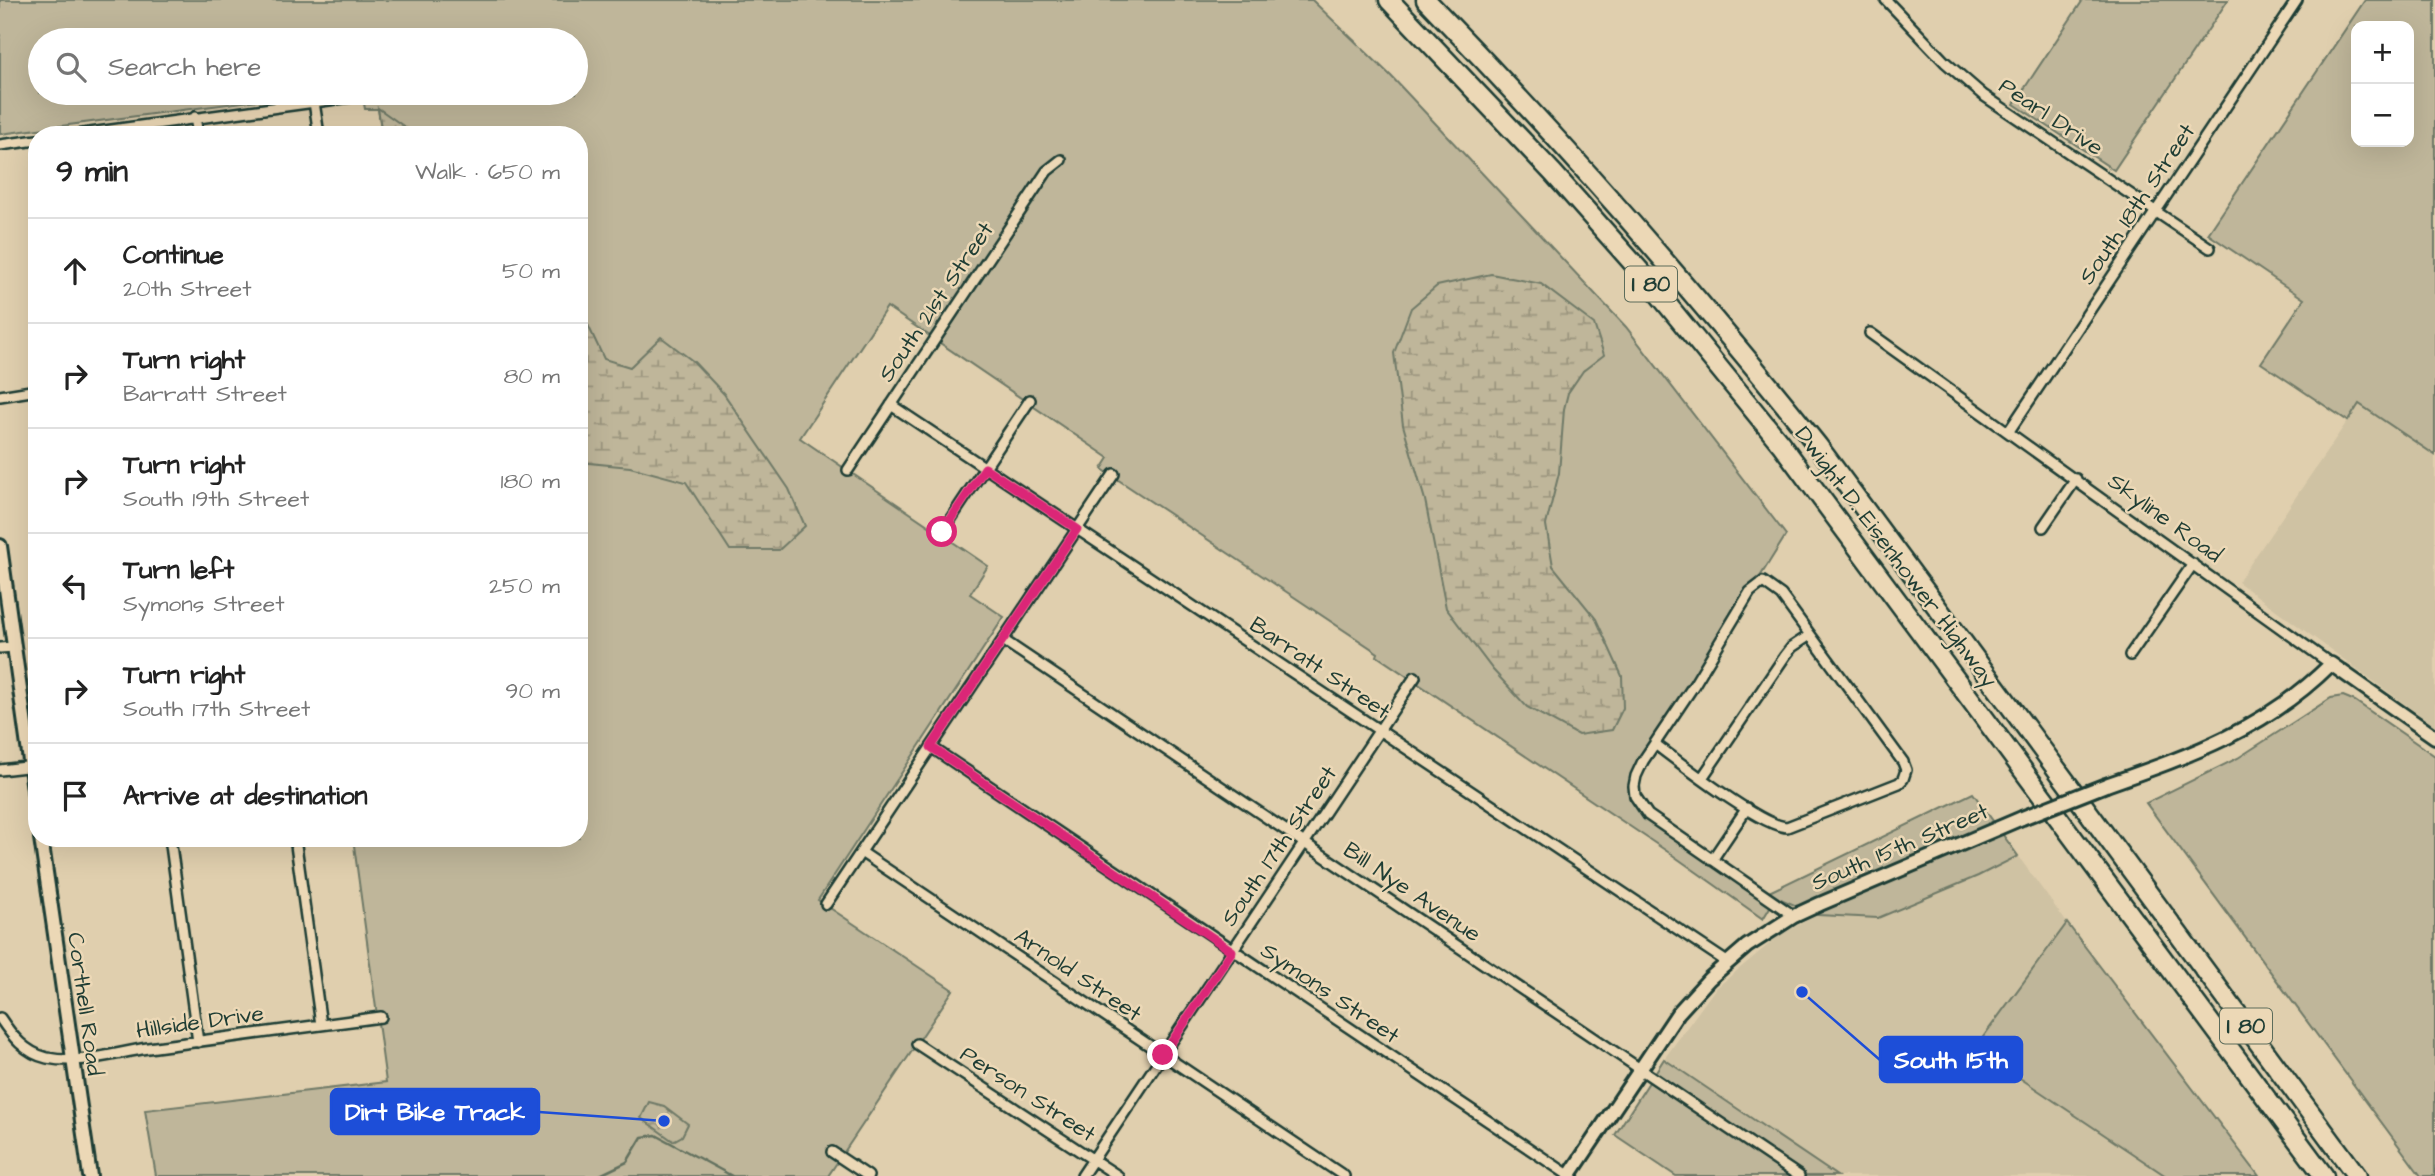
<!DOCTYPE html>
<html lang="en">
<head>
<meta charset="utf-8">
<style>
	:root { --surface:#fff; --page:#f2f2f2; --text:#222; --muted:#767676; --line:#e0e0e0 }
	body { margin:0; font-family:"Architects Daughter",sans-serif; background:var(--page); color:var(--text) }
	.controls { position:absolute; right:21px; top:21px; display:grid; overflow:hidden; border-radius:14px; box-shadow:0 7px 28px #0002 }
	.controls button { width:63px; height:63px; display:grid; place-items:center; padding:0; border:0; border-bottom:2px solid var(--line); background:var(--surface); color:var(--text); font:35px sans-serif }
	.stop { position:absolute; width:21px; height:21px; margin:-16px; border:5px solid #db2777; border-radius:50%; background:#fff }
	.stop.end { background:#db2777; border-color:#fff; box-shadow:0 2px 7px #0008 }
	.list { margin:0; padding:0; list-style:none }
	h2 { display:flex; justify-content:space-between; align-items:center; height:91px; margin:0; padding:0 28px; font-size:30px }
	h2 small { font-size:23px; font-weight:400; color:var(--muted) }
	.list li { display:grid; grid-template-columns:46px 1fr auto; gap:21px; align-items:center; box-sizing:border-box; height:105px; padding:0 28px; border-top:2px solid var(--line) }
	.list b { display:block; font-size:26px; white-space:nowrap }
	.list p { margin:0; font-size:23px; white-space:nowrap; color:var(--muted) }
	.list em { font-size:23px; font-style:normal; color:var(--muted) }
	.icon { flex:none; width:38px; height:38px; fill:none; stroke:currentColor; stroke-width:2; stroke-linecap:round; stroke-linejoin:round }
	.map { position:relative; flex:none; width:2435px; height:1176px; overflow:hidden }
	.search { position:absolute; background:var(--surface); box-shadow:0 7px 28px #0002; left:28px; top:28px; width:560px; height:77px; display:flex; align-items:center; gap:18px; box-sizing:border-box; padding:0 24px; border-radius:38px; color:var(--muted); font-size:26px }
	.panel { position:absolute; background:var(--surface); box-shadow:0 7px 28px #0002; left:28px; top:126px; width:560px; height:721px; border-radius:28px }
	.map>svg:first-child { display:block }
</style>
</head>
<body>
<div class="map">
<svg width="2435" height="1176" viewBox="0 0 2435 1176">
	<defs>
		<pattern id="wetland-marsh" width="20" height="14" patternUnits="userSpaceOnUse" patternTransform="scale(1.75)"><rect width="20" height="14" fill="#bfb69a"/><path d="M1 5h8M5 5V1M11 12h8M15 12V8" fill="none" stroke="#9b957e"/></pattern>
		<pattern id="park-crowns" width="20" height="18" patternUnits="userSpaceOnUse" patternTransform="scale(1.75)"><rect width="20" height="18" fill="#bfb69a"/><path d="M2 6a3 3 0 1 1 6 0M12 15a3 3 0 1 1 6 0" fill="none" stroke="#9b957e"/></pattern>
	</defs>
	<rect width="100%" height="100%" fill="#e0cfae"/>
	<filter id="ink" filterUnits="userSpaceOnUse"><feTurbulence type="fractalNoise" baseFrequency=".0143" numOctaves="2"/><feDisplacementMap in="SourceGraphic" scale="14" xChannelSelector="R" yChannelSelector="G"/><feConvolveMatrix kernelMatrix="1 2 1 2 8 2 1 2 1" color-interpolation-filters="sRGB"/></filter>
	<g filter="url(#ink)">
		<path fill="#cfc2a3" d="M2359,404l76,51v271l-197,-144z
			M2018,856l49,67 -91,125 190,128h-329l-173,-117 51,-70 66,-55 37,-19 60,3 100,-42z"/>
		<path fill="#bfb69a" stroke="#6f7a67" stroke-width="2" fill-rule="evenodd" d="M0,0h1312l79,76 235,251 160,208 -150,241 4,30 127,87 206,-100 45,63 -40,20 -100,42 -60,-3 -42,-18 -13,22 -92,-65 -294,-198 1,-3 -276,-184 7,-11 -222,-151 -87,131 188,128 -18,28 34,23 -186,283 135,90 -125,186h-672l-11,-66 241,-28 -33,-244h226v-703h-197l-4,-26h-13l-3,-16h214v-53h-536v53h271l-311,41z
			M2083,0h145l-114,170 -100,-66z
			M2365,0h70v455l-76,-51 -11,17 -87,-58 43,-64 -96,-65zM2356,26h53v116h-53z
			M2343,696l12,5 80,55v420h-14l-275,-373 92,-45 93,-60z
			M2067,923l192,253h-93l-191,-128z
			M1664,1059l173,117h-161l-61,-41z"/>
		<path fill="url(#wetland-marsh)" stroke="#6f7a67" stroke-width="2" d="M378,108l38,27h-34z
			M1491,274l50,10 53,40 10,31 -21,16 -15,22 -4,16 -5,64 -13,52 7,41 43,53 26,57 1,32 -11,22 -34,5 -51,-28 -34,-37 -47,-62 -21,-108 -22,-75 -9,-72 17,-45 26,-22z
			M579,319l9,6 16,34 26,8 31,-30 33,25 30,32 65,95 16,37 -26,24h-49l-44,-68 -56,-15 -51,-5z"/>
		<path fill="url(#park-crowns)" stroke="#6f7a67" stroke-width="2" d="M649,1102l15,4 24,18 -6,12 -9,5 -32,-23z"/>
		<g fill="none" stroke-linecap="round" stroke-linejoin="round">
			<path stroke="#63715f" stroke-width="2.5" d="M598,1176l29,-14 15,-25 14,-2 76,41"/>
			<g stroke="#1f3d34" stroke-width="14">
				<path id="street" d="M1886,0l59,62 38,33 227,153
					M314,102l5,33
					M195,117l3,18
					M75,135l276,-38
					M0,145l37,-5
					M1870,333l461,331
					M0,396l37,-6
					M891,405l836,557
					M2009,431l288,-431
					M848,470l199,-299 14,-11
					M2043,527l33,-48
					M942,532l88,-132
					M1003,640l796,536
					M0,648l14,-1
					M2130,655l63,-91
					M1655,744c24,18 107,83 132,83l112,-44 4,-4 3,-9 -3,-8 -122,-167 -18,-13 -13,10 -56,93 -51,76 -7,15 -2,10 1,10 13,19 146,101
					M931,747l639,429
					M0,770l35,-4
					M1702,778l83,-122 7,-9 18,-12
					M170,838l28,204
					M295,838l26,187
					M861,852l483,324
					M1712,860l35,-52
					M826,904l288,-430
					M0,1018c12,18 25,35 47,40 34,7 67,-5 101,-10 77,-10 155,-20 233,-31
					M917,1044l201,132
					M832,1152l36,24
					M1082,1176l333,-499"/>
			</g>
			<g stroke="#1f3d34" stroke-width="18">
				<path id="secondary" d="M0,546l37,265
					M2106,785c85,-30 160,-56 225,-121l104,73
					M41,838l49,338
					M1569,1176l109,-163 31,-34 38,-33 47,-30 26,-12 202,-86"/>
			</g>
			<g stroke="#1f3d34" stroke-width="23">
				<path id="highway" d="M1389,0l164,173 87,98 141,173 543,732
					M1426,0c138,142 268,291 392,446l539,730"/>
			</g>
			<use href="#street" stroke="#ecd8b6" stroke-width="9"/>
			<use href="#secondary" stroke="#ecd8b6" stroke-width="12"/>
			<use href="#highway" stroke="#ecd8b6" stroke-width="18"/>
			<g stroke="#1f3d34" stroke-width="18" stroke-linecap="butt">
				<path id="secondary-bridge" d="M2022,818l84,-33"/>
			</g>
			<use href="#secondary-bridge" stroke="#ecd8b6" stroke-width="12"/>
		</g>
	</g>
	<g fill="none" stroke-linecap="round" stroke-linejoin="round" filter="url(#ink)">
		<path stroke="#db2777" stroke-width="9" d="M942,532l43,-64 92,61 -146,218 301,204 -69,104"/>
	</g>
	<g text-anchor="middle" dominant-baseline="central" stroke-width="5" stroke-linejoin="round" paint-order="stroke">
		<g fill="#ecd8b6" stroke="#5c6c5b" stroke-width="2">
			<rect x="1625" y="266.5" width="52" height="35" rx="5"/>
			<rect x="2220" y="1008.5" width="52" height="35" rx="5"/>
		</g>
		<g font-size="21" font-weight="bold" fill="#1f3d34">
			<text x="1651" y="284">I 80</text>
			<text x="2246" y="1026">I 80</text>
		</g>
		<g font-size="23" fill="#1f3d34" stroke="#ecd8b6">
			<text transform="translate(2051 117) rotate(34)">Pearl Drive</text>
			<text transform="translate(2137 204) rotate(-56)">South 18th Street</text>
			<text transform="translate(936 302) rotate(-56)">South 21st Street</text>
			<text transform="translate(2165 518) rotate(36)">Skyline Road</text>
			<text transform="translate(1896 557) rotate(53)">Dwight D. Eisenhower Highway</text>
			<text transform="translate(1320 668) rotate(34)">Barratt Street</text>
			<text transform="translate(1279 846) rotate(-56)">South 17th Street</text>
			<text transform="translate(1900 847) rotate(-23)">South 15th Street</text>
			<text transform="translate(1412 892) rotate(34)">Bill Nye Avenue</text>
			<text transform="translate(1078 975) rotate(34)">Arnold Street</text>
			<text transform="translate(1330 993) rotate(34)">Symons Street</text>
			<text transform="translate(85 1004) rotate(82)">Corthell Road</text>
			<text transform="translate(200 1022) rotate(-8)">Hillside Drive</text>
			<text transform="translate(1028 1094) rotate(33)">Person Street</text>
		</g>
	</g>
	<path fill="none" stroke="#1d4ed8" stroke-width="2.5" d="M1802 992L1880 1060M664 1121L539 1112"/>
	<g fill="#1d4ed8" stroke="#ecd8b6" stroke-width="2.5">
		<circle cx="1802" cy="992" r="7"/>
		<circle cx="664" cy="1121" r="7"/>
	</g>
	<g fill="#1d4ed8" stroke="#1d4ed8" stroke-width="2.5">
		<rect x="1880" y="1037" width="142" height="45" rx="7"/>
		<rect x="331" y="1089" width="208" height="45" rx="7"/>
	</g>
	<g font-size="24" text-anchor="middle" font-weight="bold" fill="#fff">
		<text x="1951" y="1068">South 15th</text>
		<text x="435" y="1120">Dirt Bike Track</text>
	</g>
</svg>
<div class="controls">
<button>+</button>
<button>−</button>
</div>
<div class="stop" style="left:942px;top:532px"></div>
<div class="stop end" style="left:1163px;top:1055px"></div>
<div class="search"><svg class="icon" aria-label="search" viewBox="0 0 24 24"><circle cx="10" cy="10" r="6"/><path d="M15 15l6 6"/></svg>Search here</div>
<section class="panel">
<h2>9 min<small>Walk · 650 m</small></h2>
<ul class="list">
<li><svg class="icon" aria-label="ahead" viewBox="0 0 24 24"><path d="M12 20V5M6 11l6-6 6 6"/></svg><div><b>Continue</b><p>20th Street</p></div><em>50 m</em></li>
<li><svg class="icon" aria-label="right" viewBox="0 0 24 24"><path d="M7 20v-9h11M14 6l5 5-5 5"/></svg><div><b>Turn right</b><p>Barratt Street</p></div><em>80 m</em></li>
<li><svg class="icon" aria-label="right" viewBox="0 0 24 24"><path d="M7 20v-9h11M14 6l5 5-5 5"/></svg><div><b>Turn right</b><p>South 19th Street</p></div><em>180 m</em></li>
<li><svg class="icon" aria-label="left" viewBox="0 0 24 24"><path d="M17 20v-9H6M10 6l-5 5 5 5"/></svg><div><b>Turn left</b><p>Symons Street</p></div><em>250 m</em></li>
<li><svg class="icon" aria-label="right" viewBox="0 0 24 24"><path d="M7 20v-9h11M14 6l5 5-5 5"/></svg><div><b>Turn right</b><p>South 17th Street</p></div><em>90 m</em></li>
<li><svg class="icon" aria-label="arrive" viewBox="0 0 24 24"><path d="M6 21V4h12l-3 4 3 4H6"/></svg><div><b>Arrive at destination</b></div></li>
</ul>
</section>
</div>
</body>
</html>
